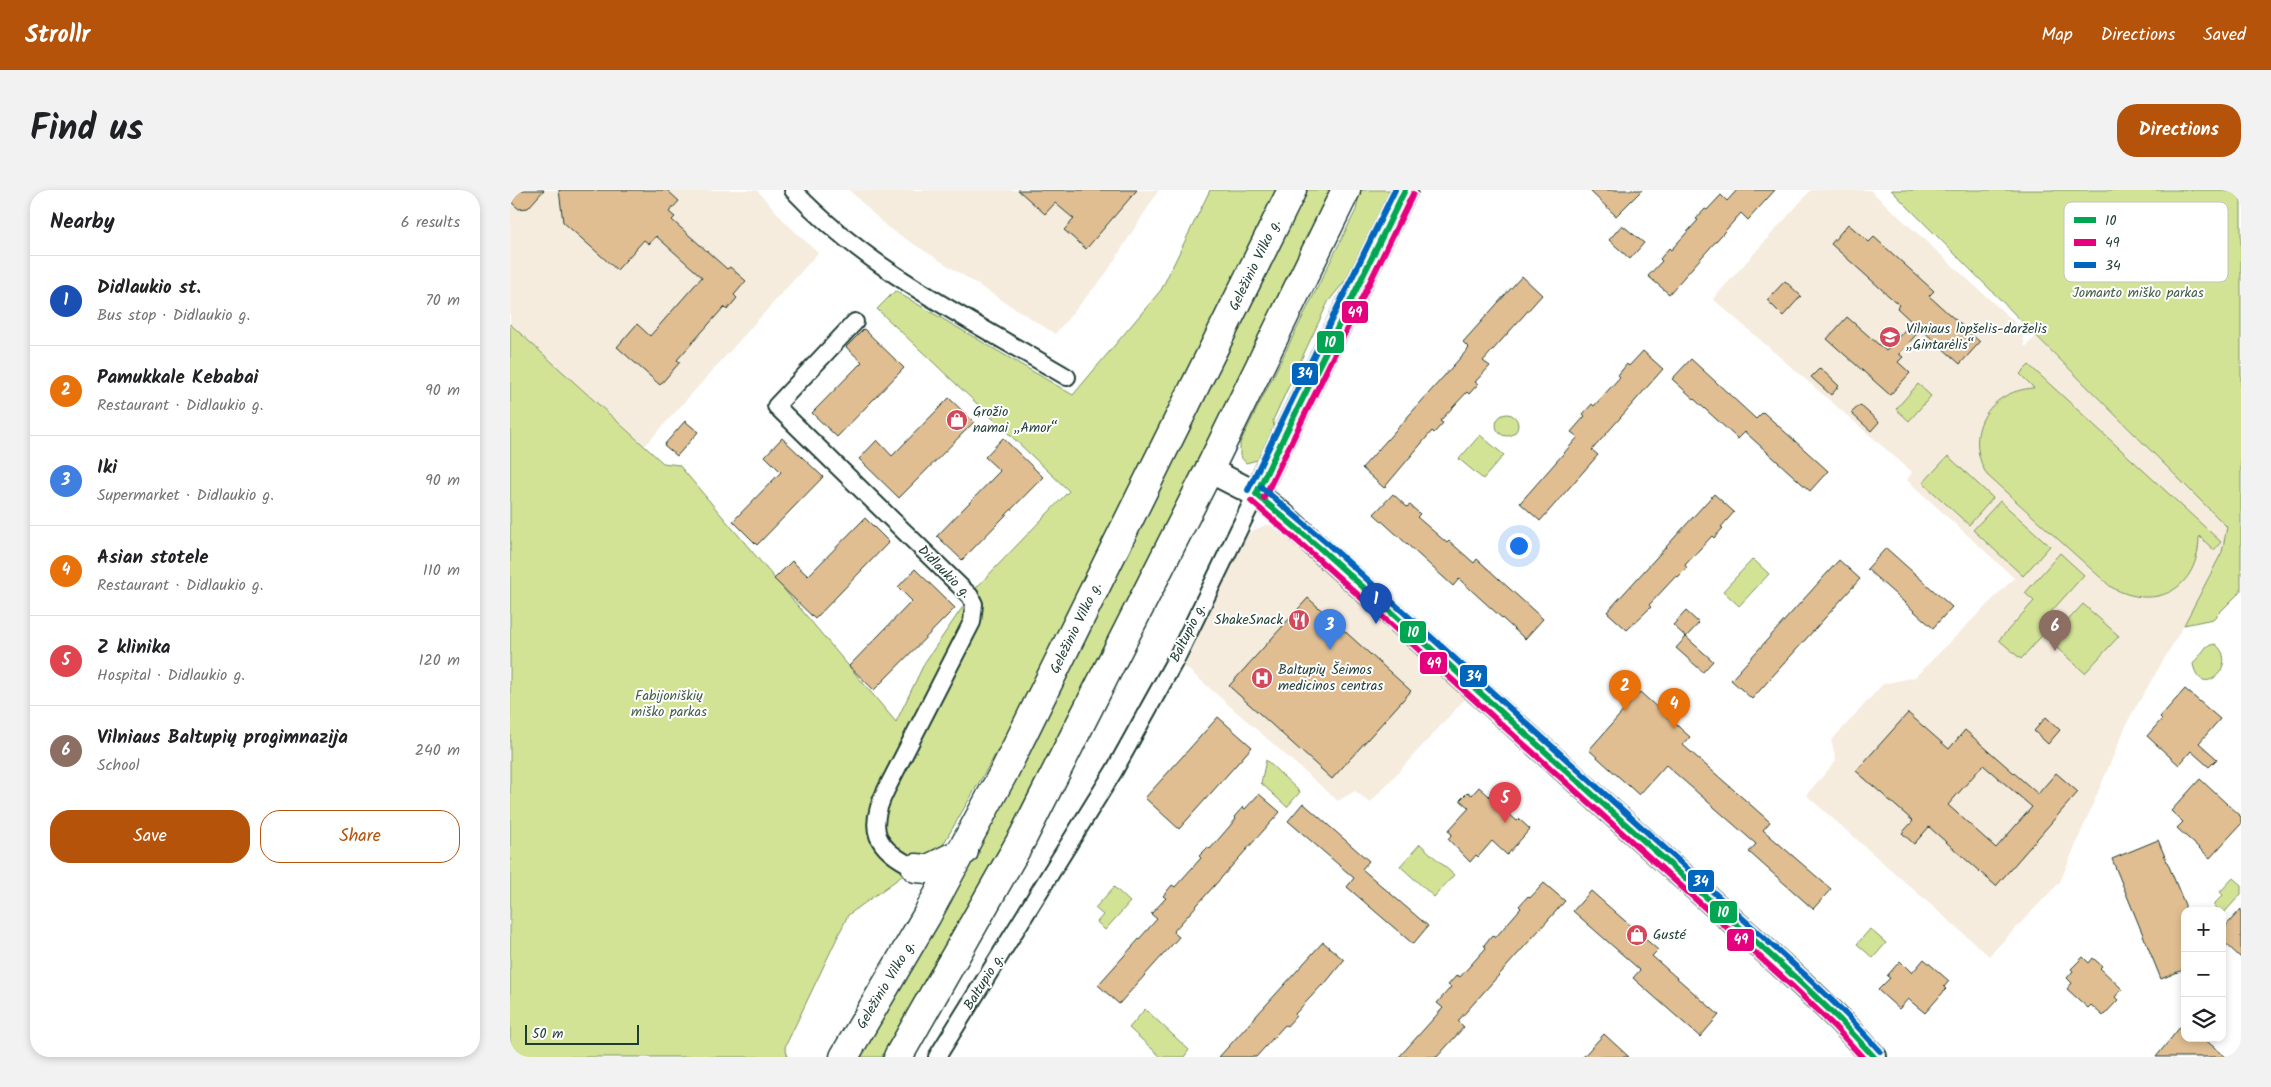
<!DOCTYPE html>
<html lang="en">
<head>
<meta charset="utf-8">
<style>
	:root { --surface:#fff; --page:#f2f2f2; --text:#202124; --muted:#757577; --line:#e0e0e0; --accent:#b45309 }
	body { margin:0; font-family:Kalam,sans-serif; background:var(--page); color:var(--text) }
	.controls { position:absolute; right:15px; bottom:15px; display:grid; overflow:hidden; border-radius:10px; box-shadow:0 2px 8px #0003 }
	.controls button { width:45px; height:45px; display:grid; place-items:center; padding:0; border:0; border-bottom:1px solid var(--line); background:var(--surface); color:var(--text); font:25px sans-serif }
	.scale { position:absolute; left:15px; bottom:12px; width:114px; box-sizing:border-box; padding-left:5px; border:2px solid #1f3d34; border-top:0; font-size:14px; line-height:18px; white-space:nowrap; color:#1f3d34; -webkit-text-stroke:4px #fff; paint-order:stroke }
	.you { position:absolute; left:1008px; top:355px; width:18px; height:18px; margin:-12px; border:4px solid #fff; border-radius:50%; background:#1a73e8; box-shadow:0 0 0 8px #1a73e833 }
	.badge { display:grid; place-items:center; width:32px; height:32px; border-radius:50%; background:var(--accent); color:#fff; font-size:16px; font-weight:700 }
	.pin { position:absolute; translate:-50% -41px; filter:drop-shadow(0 1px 2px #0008) }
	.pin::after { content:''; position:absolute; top:26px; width:18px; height:15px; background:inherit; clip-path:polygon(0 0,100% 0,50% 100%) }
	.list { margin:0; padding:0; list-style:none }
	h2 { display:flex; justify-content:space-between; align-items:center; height:65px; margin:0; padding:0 20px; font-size:21px }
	h2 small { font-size:16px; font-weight:400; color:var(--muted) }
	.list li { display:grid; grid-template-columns:32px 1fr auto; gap:15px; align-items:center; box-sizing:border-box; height:90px; padding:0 20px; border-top:1px solid var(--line) }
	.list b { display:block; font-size:19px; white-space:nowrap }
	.list p { margin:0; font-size:16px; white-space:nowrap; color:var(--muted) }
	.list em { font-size:16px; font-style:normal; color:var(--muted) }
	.actions { display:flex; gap:10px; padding:15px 20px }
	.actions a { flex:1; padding:11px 0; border:1px solid var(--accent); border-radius:20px; text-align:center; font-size:18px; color:var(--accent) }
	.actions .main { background:var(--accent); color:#fff }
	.icon { flex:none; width:28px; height:28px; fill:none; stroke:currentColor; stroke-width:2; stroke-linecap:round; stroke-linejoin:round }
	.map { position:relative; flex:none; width:1731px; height:867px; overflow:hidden; border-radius:20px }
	header { display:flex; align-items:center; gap:30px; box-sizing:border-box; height:70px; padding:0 25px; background:var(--accent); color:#fff }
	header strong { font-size:24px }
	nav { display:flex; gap:28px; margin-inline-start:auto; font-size:18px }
	.intro { display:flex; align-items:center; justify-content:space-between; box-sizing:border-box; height:120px; padding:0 30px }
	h1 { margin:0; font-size:35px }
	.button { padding:12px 22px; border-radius:20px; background:var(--accent); color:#fff; font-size:18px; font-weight:700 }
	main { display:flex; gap:30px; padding:0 30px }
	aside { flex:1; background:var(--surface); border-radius:20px; box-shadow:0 2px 8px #0003 }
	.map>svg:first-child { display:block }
</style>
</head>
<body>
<header>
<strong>Strollr</strong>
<nav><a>Map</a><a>Directions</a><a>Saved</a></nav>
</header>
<div class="intro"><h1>Find us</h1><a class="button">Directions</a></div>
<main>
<aside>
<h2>Nearby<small>6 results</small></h2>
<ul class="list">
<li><span class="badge" style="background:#1a4fb4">1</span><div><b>Didlaukio st.</b><p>Bus stop · Didlaukio g.</p></div><em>70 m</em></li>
<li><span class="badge" style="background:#e8710a">2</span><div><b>Pamukkale Kebabai</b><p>Restaurant · Didlaukio g.</p></div><em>90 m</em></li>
<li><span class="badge" style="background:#3f7fe0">3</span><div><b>Iki</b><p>Supermarket · Didlaukio g.</p></div><em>90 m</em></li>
<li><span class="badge" style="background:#e8710a">4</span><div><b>Asian stotele</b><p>Restaurant · Didlaukio g.</p></div><em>110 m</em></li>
<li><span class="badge" style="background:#e0444e">5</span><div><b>Z klinika</b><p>Hospital · Didlaukio g.</p></div><em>120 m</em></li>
<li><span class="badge" style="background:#8d6e63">6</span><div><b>Vilniaus Baltupių progimnazija</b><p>School</p></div><em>240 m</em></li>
</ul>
<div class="actions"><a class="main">Save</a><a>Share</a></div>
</aside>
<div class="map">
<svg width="1731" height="867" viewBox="0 0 1731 867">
	<rect width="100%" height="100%" fill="#fff"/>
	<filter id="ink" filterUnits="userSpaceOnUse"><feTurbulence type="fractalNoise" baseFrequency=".02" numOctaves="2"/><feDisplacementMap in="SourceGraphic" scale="10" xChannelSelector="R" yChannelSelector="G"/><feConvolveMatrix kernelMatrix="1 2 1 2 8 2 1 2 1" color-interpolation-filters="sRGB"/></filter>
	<g filter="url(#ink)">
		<path fill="#f6ecde" d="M0,0h247l30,34 31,29 -173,193 -135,-122z
			M339,0h310l-54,85 -50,59 -168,-107z
			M1301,0h59l151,138 4,19 11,-11 191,191 -5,25 -38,73 -55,94 -69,163 -71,74 -183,-161 30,-34 -5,-20 52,-57 32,-7 99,-99 -107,-98 5,-8 -199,-173z
			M755,335h8l12,4 181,169 -96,105 -15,-12 -17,10 -156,-137 63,-125 5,-7z"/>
		<path fill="#d3e396" stroke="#799065" d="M700,0h71l-268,534 -72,124 -93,67 -63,132 3,10h-278v-733l153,139 16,2 217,257 29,-60 50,-73 94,-98 -192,-182 18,-18 178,104 88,-105z
			M793,0h30l-309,624 -138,243h-31z
			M850,0h32l-40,82 -24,30 -55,118 2,11 -14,28 -15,4 -6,-7v-13l116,-233z
			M1381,0h350v401l-28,28 -29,6 38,-73 5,-25z
			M1519,175l192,177 -7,8 -15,-14c0,53 -43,76 -88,51l-124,-112c-24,-41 0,-84 47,-87l-14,-14z
			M1408,194l13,12 -22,25 -13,-12z
			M986 235a11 11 0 1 1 22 0a11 11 0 1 1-22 0Z
			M970,245l24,20 -21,24 -24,-20z
			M1438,266l45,42 -24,27 -46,-42z
			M1490,311l50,45 -27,30 -50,-46z
			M1550,363l24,22 -35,39 7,6 -35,39 -22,-19 35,-39 -9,-8z
			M1243,369l16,15 -30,32 -16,-15z
			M1573,414l36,32 -34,37 -36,-32z
			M1705,454c26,19 -14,59 -22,20l14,-18z
			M756,570l34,32 -13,15 -26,-24z
			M910,654l34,31 -20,22 -34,-31z
			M1723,688l8,7v9l-18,20 -1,-3h-3l-6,-6 10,-10 -3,-3z
			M604,697l16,15 -25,28 -8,-8 6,-7 -8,-7z
			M1360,739l16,14 -13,15 -16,-14z
			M635,819l44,41 -5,7h-23l-32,-29z"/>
		<path fill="#e0be92" stroke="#1f3d34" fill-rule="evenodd" d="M2,0h32l-16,18 -9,1 -7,-6z
			M49,0h108l12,11 -10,11 6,5 -3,3 55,49 3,-2 16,14 -12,14 3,3 -10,12 -3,-3 -47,53 3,2 -20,23 -43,-38 20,-23 13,12 52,-59 -46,-41 -7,8 -5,-4 -27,30 -54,-48z
			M508,0h119l-51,59 -22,-19 10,-11 -19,-16 -10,11z
			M1079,0h53l-26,26z
			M1227,0h38l-27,30 -7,-7 -72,81 -21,-18 14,-15 -2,-2 9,-11 2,2 27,-30 -2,-1 9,-10 2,1 14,-15 6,6z
			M1338,34l21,18 5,-5 60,54 -5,5 51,46 -20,22 -39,-35 -22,25 4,3 -5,5 12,11 -20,22 -63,-56 20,-22 39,34 26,-29 -15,-14 2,-3 -68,-61z
			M1112,35l22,18 -14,16 -21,-19z
			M1012,86l20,19 -59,66 7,5 -15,16 3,2 -9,10 -2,-2 -27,29 3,2 -9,10 -2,-2 -48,57 -22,-20 107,-120 -6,-6z
			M1275,91l16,15 -18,20 -16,-16z
			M354,139l40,39 -67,69 -25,-24 50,-51 -16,-15z
			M1133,161l20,18 -71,81 6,5 -58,66 -20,-18 58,-66 -7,-5 14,-16 -2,-2 9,-10 2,2 26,-29 -2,-2 9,-11 2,2z
			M1181,169l65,60 7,-7 65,59 -18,20 -65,-59 -7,7 -66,-60z
			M1310,178l19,18 -8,9 -20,-18z
			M439,208l25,24 -75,76 -40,-39 18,-19 15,16z
			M1350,215l19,17 -8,9 -20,-18z
			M175,231l13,11 -21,24 -13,-11z
			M272,248l41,39 -66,68 -24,-24 48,-49 -16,-16z
			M493,248l40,39 -81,83 -25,-24 63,-65 -15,-14z
			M883,304l14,13 3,-2 10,9 -3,3 30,26 2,-2 25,22 3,-4 66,60 -18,20 -66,-60 -6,7 -79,-72z
			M1204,304l20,18 -13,15 2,1 -9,10 -2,-2 -27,29 2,3 -9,9 -2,-1 -27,29 2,2 -24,23 -20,-18z
			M355,328l24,24 -74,77 -41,-40 18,-18 16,15z
			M1376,358l66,59 -19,21 -66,-59z
			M1329,370l21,19 -108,120 -21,-19z
			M405,379l40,39 -81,82 -25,-24 63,-65 -14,-14z
			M798,408l103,93 -79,88 -103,-93z
			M1176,421l13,12 -13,14 -13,-12z
			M1176,447l27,24 -10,11 -27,-24z
			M1675,499l35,30 -21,24 18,16 -8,8 -18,-16 -12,14 -32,-29 15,-17 -2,-2z
			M1130,502l50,45 -7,8 87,77 -7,8 68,59 -18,20 -64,-57 7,-8 -90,-79 -27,30 -50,-45z
			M1398,523l41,36 16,-19 73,64 18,-21 22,19 -82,94 -67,-59 -15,17 -12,-11 11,-12 -57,-50zM1473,575l49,42 -36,41 -48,-43z
			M708,527l34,30 -73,82 -34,-31z
			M1536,527l14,13 -12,14 -14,-13z
			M1690,589l41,38v7l-31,34 -33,-30 6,-6 -12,-11z
			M969,597l38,34 2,-2 11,10 -23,26 -15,-14 -14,16 -2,-2 -6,7 -22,-23 4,-5 -4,-3 21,-23 -9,-8 8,-8 4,3z
			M749,604l21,18 -107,120 6,5 -60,67 -21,-19 59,-66 -6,-5 15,-16 -3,-2 9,-11 3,2 26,-29 -2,-2 9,-9 2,2 26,-30 -2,-2 9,-10 2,2z
			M793,613l66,58 -7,8 66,57 -15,18 -66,-57 7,-9 -66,-57z
			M1648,650l27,65v64l-24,10 -49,-120z
			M1034,693l21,18 -107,120 6,6 -27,30h-38l44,-49 -6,-5 14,-16 -3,-2 9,-10 3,2 26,-29 -2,-3 8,-10 3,3 26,-30 -2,-2 9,-10 2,2z
			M1081,701l67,59 -6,6 67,59 -19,22 -67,-59 7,-8 -67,-59z
			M1731,719v49l-19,-18v-10z
			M813,752l21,18 -21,26 -1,-1 -27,29 1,2 -9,10 -2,-1 -29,32h-37z
			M1573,767l6,6 4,-5 9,8 -2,2 22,21 -7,8 3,3 -15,16 -12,-11 -3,3 -21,-19 5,-6 -5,-5 6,-7 -2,-2z
			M1414,769l25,22 -5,6 2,2 -21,24 -17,-14 -9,10 -21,-19 12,-12 -3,-2 13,-15 12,12z
			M1675,831v17h18l23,19h-70z
			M1094,844l25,23h-46z"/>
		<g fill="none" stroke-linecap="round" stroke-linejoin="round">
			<g stroke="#1f3d34" stroke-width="20">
				<path id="street" d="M283,0c77,82 178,130 274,187
					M345,132l-79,84 194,190 4,8 -2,18 -85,166c-21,41 -12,61 29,80
					M427,867l177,-286 63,-114 79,-163"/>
			</g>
			<g stroke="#1f3d34" stroke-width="28">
				<path id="secondary" d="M699,280l47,24 25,20 517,466 42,40 34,37
					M746,304l149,-304"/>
			</g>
			<g stroke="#1f3d34" stroke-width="31">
				<path id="highway" d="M406,678l12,1 36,-18
					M334,867l82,-140 78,-145 288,-582
					M388,867l125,-220 186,-367 137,-280"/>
			</g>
			<use href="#street" stroke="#fff" stroke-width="16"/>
			<use href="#secondary" stroke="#fff" stroke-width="24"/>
			<use href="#highway" stroke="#fff" stroke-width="28"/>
			<g stroke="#fff" stroke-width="10">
				<path id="bus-1" d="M746,304l66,56 476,430 42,40 34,37
					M746,304l149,-304"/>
			</g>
			<g stroke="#fff" stroke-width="10">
				<path id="bus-2" d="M754,308l149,-304
					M741,311l65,56 476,429 42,40 28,31"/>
			</g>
			<g stroke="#fff" stroke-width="10">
				<path id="bus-3" d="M751,297l67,57 476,430 42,40 34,37
					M738,300l147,-300"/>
			</g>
			<use href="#bus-1" stroke="#00a651" stroke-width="6"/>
			<use href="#bus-2" stroke="#e5007d" stroke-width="6"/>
			<use href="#bus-3" stroke="#0065bd" stroke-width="6"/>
		</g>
	</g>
	<defs>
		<g id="school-disc" transform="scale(1.125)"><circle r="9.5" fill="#d1495b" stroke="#fff"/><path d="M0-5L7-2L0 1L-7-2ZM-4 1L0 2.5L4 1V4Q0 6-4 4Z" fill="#fff"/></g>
		<g id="shop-disc" transform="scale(1.125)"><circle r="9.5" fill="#d1495b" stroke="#fff"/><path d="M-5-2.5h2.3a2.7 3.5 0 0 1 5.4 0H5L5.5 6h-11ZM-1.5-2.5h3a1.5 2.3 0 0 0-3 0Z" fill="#fff"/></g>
		<g id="restaurant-disc" transform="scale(1.125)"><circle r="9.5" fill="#d1495b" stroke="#fff"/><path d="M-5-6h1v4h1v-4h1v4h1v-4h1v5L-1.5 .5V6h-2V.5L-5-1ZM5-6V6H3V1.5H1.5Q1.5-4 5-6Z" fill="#fff"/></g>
		<g id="hospital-disc" transform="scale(1.125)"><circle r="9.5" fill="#d1495b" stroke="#fff"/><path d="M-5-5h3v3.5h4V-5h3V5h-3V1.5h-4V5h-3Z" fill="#fff"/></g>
	</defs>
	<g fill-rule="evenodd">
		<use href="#school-disc" x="1380" y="147"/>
		<use href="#shop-disc" x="447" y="230"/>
		<use href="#restaurant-disc" x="789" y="430"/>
		<use href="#hospital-disc" x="752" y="488"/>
		<use href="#shop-disc" x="1127" y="745"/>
	</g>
	<g text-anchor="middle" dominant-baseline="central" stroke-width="4" stroke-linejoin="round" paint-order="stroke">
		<g font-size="14" fill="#1f3d34" stroke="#fff">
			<text transform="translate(745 75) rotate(-64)">Geležinio Vilko g.</text>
			<text transform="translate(434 382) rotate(45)">Didlaukio g.</text>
			<text transform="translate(566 438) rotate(-64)">Geležinio Vilko g.</text>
			<text transform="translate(678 443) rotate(-64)">Baltupio g.</text>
			<text transform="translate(474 792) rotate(-58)">Baltupio g.</text>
			<text transform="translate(376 795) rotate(-59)">Geležinio Vilko g.</text>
		</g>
		<g font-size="14" fill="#435e48" stroke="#fff">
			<text x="1628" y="103">Jomanto miško parkas</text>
			<text x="159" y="506">Fabijoniškių<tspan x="159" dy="16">miško parkas</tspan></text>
		</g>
		<g font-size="14" fill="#1f3d34" stroke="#fff" text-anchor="start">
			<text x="1396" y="139">Vilniaus lopšelis-darželis<tspan x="1396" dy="16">„Gintarėlis“</tspan></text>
			<text x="463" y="222">Grožio<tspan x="463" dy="16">namai „Amor“</tspan></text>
			<text x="773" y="430" text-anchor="end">ShakeSnack</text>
			<text x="768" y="480">Baltupių Šeimos<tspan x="768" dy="16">medicinos centras</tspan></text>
			<text x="1143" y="745">Gusté</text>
		</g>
	</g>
	<rect x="1554" y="12" width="164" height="80" rx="8" fill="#fff" stroke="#bcc5c2" stroke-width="1"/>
	<rect x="1564" y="27" width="22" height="6" fill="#00a651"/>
	<rect x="1564" y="49" width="22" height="7" fill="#e5007d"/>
	<rect x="1564" y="72" width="22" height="6" fill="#0065bd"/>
	<g font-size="14" fill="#1f3d34">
		<text x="1595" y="35">10</text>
		<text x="1595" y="57">49</text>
		<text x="1595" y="80">34</text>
	</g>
	<g stroke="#fff" stroke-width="2">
		<rect x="831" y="110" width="28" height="24" rx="5" fill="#e5007d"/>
		<rect x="806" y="140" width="29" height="24" rx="5" fill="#00a651"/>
		<rect x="781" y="172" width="28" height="24" rx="5" fill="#0065bd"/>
		<rect x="889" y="430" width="28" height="24" rx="5" fill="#00a651"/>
		<rect x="909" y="461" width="29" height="24" rx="5" fill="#e5007d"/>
		<rect x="949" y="474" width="29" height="24" rx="5" fill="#0065bd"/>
		<rect x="1177" y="679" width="28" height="24" rx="5" fill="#0065bd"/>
		<rect x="1199" y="710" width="29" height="24" rx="5" fill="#00a651"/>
		<rect x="1216" y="738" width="29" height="24" rx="5" fill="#e5007d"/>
	</g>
	<g font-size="14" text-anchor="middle" font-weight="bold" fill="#fff">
		<text x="845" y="127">49</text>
		<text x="820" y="157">10</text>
		<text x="795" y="188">34</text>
		<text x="903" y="447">10</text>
		<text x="924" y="478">49</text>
		<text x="964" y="491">34</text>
		<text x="1191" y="696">34</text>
		<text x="1213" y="727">10</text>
		<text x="1231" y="754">49</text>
	</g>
</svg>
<div class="controls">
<button>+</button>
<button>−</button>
<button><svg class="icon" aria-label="layers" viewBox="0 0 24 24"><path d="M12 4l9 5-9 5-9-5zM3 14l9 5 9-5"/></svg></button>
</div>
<div class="scale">50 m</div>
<div class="you"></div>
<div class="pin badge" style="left:866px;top:434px;background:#1a4fb4">1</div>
<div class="pin badge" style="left:1115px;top:521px;background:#e8710a">2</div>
<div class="pin badge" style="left:820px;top:460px;background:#3f7fe0">3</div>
<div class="pin badge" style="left:1164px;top:539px;background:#e8710a">4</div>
<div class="pin badge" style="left:995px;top:633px;background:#e0444e">5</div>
<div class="pin badge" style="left:1545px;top:461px;background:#8d6e63">6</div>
</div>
</main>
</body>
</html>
